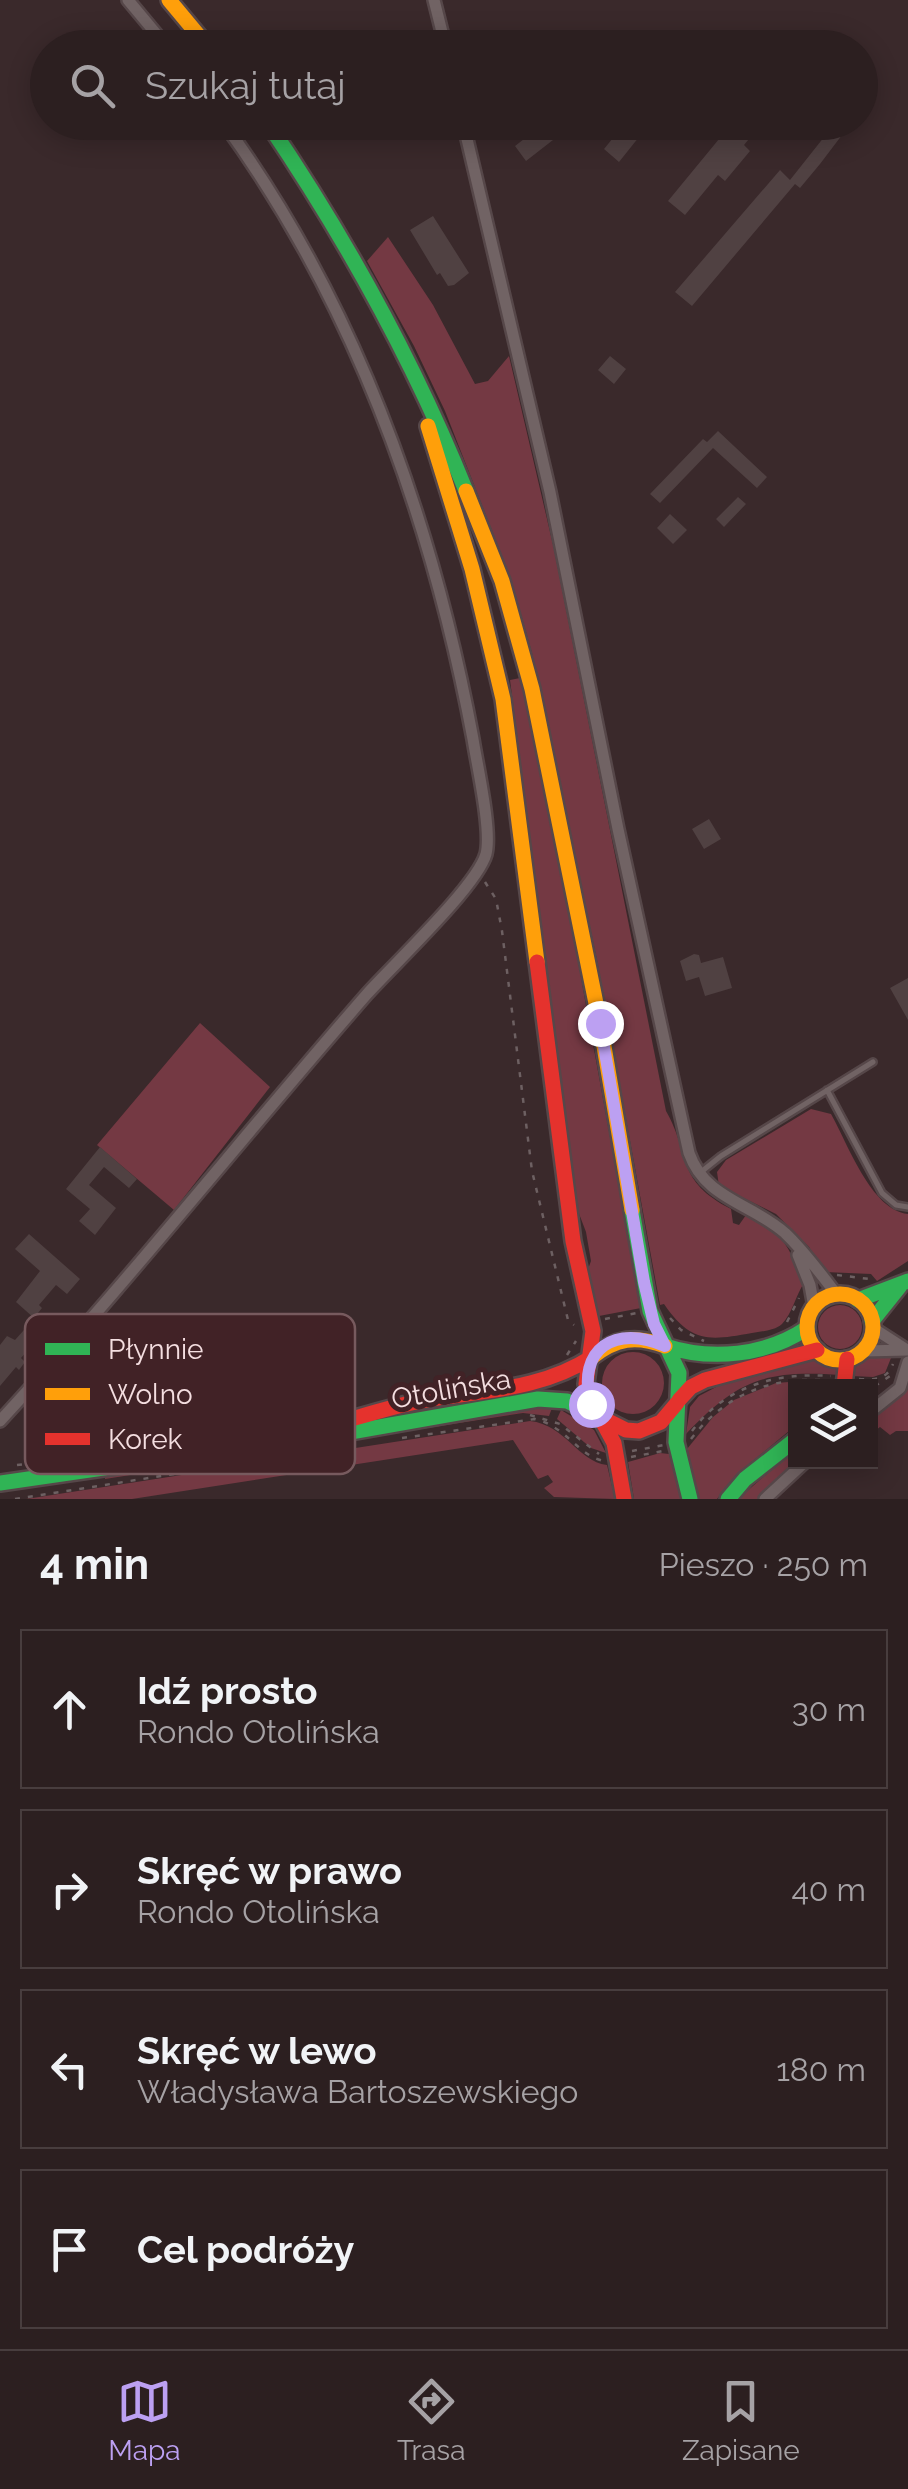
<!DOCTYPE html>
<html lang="pl">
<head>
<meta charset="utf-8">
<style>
	:root { --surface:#2c1f20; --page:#342729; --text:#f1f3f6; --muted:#a6a2a5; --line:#483d3e; --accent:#bca0f2 }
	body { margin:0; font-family:Raleway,sans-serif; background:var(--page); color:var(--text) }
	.controls { position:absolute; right:30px; bottom:30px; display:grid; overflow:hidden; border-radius:0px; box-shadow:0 5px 25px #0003 }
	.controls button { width:90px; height:90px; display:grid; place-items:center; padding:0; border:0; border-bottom:2px solid var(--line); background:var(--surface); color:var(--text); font:50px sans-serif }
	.stop { position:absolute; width:30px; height:30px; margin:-22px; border:8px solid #bca0f2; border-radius:50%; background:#fff }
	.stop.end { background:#bca0f2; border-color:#fff; box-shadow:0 2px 10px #0008 }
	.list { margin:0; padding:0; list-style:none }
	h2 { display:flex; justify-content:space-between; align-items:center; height:130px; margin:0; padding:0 40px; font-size:42px }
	h2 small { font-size:32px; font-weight:400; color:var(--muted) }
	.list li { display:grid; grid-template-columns:65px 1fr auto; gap:30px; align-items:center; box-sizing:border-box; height:160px; margin:0 20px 20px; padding:0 20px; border:2px solid var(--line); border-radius:0px }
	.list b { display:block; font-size:38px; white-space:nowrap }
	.list p { margin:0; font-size:32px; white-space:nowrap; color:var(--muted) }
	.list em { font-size:32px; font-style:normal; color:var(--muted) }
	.icon { flex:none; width:55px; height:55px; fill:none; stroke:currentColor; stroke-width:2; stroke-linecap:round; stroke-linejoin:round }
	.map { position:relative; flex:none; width:908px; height:1499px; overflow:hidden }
	.search { position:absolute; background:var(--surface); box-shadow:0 5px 25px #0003; left:30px; right:30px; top:30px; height:110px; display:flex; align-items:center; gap:25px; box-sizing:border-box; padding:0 35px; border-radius:55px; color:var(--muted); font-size:38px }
	.sheet { height:850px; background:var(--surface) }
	nav { display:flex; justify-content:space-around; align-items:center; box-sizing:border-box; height:140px; border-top:2px solid var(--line); background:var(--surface); font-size:28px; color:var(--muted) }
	nav a { display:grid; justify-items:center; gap:5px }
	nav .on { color:var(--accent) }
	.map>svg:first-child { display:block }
</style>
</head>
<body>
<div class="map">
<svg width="908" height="1499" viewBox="0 0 908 1499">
	<rect width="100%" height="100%" fill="#3a292b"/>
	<path fill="#743943" d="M388,237l45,68 42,79 13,-3 21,-25 45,193 112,562c26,46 9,69 65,98l2,14 6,2 7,-10c34,8 46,39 58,68 -8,12 -12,31 -22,41 -8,7 -20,7 -30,9 -44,8 -61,10 -88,-29l-4,1 -63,-345 -65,-307 -21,-74 -66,-168 -31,-65 -47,-85z
		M520,678l36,162 85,468 -42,8 -12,-44 4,-11 -5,-29 -8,-21 -68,-531z
		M200,1023l70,64 -96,123 -77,-65z
		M811,1109l20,5c17,30 40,96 77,100v47l-31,20 -6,-7 -46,-2 -16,-25 -33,-33 -57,-28 -2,-14 9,-12z
		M818 1327a22 22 0 1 1 44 0a22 22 0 1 1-44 0Z
		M602 1383a31 31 0 1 1 62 0a31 31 0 1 1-62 0Z
		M883,1355l8,3 -6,15 -12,4 -22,-1c5,-19 14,-20 32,-21z
		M818,1357l23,8 -1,10c-76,-5 -102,5 -154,59l4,-27 9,-11 21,-11z
		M802,1381l32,1 2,4h-40l-1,40 -59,49 -19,24h-19l-11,-50 26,-32 21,-17 42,-17z
		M908,1387v44h-12l-6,4 -10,-8 -9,7v-13z
		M533,1408h19l-3,8 -26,-3 -418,66v-4z
		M561,1410l33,20 12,23 -15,-5 -34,-29z
		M530,1421c36,4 47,40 77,44l8,34 -61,-2 -10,-9 9,-6 -5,-7 -10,4 -25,-39 -381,59h-106z
		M795,1449l1,13h3l-24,18 -17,19h-20z
		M660,1453l9,1 12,45h-47l-6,-37z"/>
	<path fill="#504142" d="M546,122h8l8,11 -36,28 -11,-15z
		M626,122h25l-32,40 -15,-13z
		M733,122h30l-19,23 6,6 -25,30 -7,-6 -33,40 -17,-14z
		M832,127l10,8 -22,29 -20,24 -5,-4 -103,122 -17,-14 105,-122 10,10z
		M433,216l36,57 -15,12 -6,1 -8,-13 -3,2 -27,-45z
		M610,356l16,13 -12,15 -16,-14z
		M718,431l49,46 -10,11 -44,-40 -53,55 -10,-9 53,-55 4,3z
		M738,497l8,7 -22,23 -8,-8z
		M670,514l17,16 -14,14 -16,-16z
		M709,819l12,20 -17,10 -12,-20z
		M694,954l5,1 2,8 22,-6 9,31 -27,8 -6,-19 -13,4 -6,-20z
		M908,978v42l-18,-32z
		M100,1147l37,32 -8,9 -25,-21 -15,18 27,23 -21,27 -16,-14 11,-12 -24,-20z
		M29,1234l51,45 -13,15 -11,-9 -17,20 3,3 -8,10 -18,-16 24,-31 -25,-22z
		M32,1321l12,11 -23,26 4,4 -6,8 -3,-3 -16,19v-41l7,-9 8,4z"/>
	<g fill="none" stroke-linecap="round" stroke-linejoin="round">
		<g stroke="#564749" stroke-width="10">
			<path id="lane" d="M827,1090l55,103 14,12 12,2
				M701,1172l20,-16 152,-94"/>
		</g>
		<g stroke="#564749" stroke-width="16">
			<path id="street" d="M128,0l40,48
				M434,0l12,48
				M463,122l87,370 68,337 71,324c16,46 62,50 96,80 19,18 36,41 52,62
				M798,1255l12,30 4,22
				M873,1328l31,20
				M863,1351l45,-1
				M870,1412l30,-24 8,-26
				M0,1421c127,-138 244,-286 367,-427 27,-30 110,-108 119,-140 6,-24 -9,-89 -13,-115 -41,-219 -118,-436 -250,-617
				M765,1499l40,-37"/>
		</g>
		<g stroke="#564749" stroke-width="20">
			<path id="fast" d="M267,122c78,115 147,240 199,369
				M632,1210l18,101 29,62 -3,69 14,57
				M858,1300l50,-19
				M872,1321l28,-35
				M665,1346c46,15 101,10 142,-18
				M0,1483l345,-50 193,-34 29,2 33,16
				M728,1499l17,-20 51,-40"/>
		</g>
		<g stroke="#564749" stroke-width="20">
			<path id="slow" d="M169,0l40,48
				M428,426l44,143 31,130 34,263
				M466,491l36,90 30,108 68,334 32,187
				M807 1327a33 33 0 1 1 66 0a33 33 0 1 1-66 0Z
				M592,1357c24,-19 44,-22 73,-11"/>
		</g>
		<g stroke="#564749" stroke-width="20">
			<path id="jam" d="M537,962l36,279 20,90 -7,53 3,10 11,23 26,13 13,1 22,-9 16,-19
				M844,1386l3,-27
				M679,1400l12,-13 14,-7 112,-30
				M600,1417l14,26 10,56
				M320,1428c35,-9 70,-22 106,-28 59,-10 115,-10 166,-43"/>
		</g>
		<path stroke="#6d6062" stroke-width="2.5" stroke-dasharray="5 8" stroke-linecap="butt" d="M485,882l11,17 6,32 30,240 36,149 6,5
			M837,1275l32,4
			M670,1318l11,12 23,11
			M605,1319l32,-6
			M787,1322l12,-24
			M567,1355l9,-14
			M859,1379c15,1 28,1 34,-15
			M861,1383l17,1 12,-8
			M530,1415l30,9 39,30
			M289,1426l21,-5
			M692,1431c33,-45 85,-59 139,-55
			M402,1438l133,-19c32,8 43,37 69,42
			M691,1439c36,-47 84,-64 142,-58
			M632,1451l32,-6
			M631,1457l32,-6
			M17,1465l41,-5
			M15,1499l236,-37"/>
		<use href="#lane" stroke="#716364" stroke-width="5"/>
		<use href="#street" stroke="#716364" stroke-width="11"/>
		<use href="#fast" stroke="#30b455" stroke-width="15"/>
		<use href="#slow" stroke="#ff9f0a" stroke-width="15"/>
		<use href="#jam" stroke="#e5322d" stroke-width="15"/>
	</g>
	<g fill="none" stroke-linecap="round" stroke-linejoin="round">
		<path stroke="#bca0f2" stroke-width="12" d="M591,1404c-15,-56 25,-80 74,-58l-11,-22 -10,-42 -44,-259"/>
	</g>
	<g text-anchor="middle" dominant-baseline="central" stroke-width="10" stroke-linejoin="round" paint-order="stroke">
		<g font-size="28" fill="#f4dee0" stroke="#412226">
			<text transform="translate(451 1389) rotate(-10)">Otolińska</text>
		</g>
	</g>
	<rect x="25" y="1314" width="330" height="160" rx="15" fill="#412226" stroke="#775a5e" stroke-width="2.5"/>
	<rect x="45" y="1343" width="45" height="12" fill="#30b455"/>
	<rect x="45" y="1388" width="45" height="12" fill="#ff9f0a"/>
	<rect x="45" y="1433" width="45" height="12" fill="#e5322d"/>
	<g font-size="28" fill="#f4dee0">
		<text x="108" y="1359">Płynnie</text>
		<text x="108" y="1404">Wolno</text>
		<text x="108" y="1449">Korek</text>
	</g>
</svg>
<div class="controls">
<button><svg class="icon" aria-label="layers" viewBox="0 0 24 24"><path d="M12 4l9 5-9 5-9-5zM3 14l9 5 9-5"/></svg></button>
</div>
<div class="stop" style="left:591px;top:1404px"></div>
<div class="stop end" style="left:600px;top:1023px"></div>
<div class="search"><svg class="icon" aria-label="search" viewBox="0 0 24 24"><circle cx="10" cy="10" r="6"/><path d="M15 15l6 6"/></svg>Szukaj tutaj</div>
</div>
<section class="sheet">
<h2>4 min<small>Pieszo · 250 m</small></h2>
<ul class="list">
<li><svg class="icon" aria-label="ahead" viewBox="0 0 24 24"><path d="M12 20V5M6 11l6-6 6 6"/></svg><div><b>Idź prosto</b><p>Rondo Otolińska</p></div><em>30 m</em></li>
<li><svg class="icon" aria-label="right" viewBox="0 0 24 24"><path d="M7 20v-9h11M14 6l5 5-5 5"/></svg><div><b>Skręć w prawo</b><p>Rondo Otolińska</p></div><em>40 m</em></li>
<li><svg class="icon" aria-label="left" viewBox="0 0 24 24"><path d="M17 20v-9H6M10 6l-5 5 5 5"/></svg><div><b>Skręć w lewo</b><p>Władysława Bartoszewskiego</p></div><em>180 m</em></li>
<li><svg class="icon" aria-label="arrive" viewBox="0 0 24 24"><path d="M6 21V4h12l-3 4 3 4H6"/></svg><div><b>Cel podróży</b></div></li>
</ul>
</section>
<nav>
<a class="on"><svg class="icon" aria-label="map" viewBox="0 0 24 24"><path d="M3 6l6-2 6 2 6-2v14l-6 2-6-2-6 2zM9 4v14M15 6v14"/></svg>Mapa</a>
<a><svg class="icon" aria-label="directions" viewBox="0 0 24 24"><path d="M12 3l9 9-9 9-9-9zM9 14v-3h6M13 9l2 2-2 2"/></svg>Trasa</a>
<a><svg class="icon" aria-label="saved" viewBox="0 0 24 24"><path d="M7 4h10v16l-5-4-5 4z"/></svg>Zapisane</a>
</nav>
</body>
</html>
